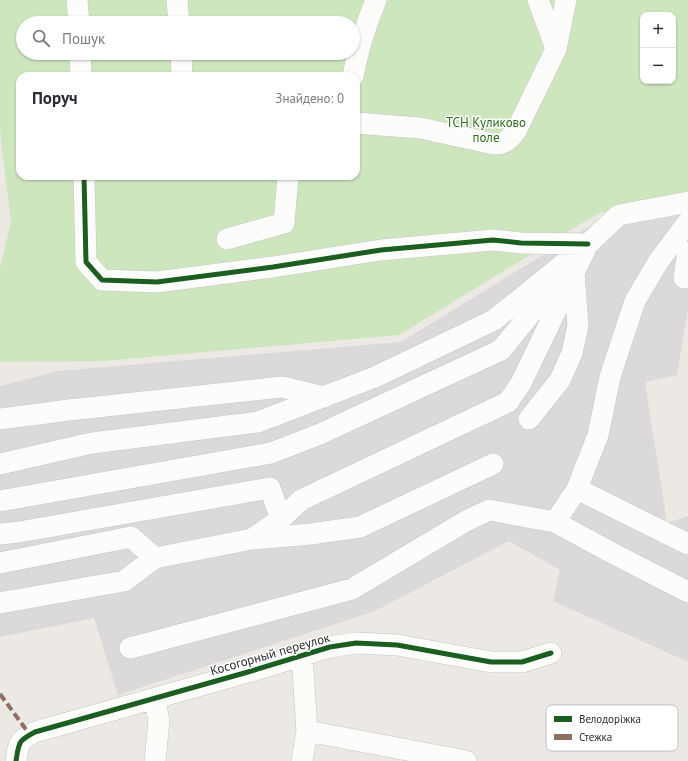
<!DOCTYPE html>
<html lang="uk">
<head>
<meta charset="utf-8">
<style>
	:root { --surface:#fff; --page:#f7f7f7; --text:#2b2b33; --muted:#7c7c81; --line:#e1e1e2 }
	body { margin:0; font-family:"PT Sans",sans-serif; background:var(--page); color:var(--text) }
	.controls { position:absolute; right:12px; top:12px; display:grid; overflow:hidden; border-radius:8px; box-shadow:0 1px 3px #0004 }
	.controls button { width:36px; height:36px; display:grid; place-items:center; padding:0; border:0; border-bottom:1px solid var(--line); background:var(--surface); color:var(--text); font:20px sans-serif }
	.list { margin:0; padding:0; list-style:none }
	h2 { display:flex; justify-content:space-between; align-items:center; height:52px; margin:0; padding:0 16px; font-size:17px }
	h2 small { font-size:13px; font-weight:400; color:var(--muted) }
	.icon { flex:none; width:22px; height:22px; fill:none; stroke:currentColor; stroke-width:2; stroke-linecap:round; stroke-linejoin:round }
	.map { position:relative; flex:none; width:688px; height:761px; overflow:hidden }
	.search { position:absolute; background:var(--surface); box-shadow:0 1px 3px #0004; left:16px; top:16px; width:344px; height:44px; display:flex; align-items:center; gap:10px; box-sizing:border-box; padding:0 14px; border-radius:22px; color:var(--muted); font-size:15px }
	.panel { position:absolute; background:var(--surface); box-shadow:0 1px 3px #0004; left:16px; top:72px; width:344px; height:108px; border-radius:12px }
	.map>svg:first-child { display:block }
</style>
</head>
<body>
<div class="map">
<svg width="688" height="761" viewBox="0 0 688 761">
	<rect width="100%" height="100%" fill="#ece8e4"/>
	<path fill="#dcd9db" d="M639,196l49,18v95l-11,66 -32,7 22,141 21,-7v146l-135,-61 7,-31 -51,-29 -134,70 -257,84 -24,-77 -94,19v-251l58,-15 343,-29z"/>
	<path fill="#cee6be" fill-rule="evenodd" d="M0,0h688v193l-91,21 -198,121 -295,26 -104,1v-94l11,-47 -9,-71 -2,-24zM643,15h30v66h-30zM23,23h330v30h-330zM20,76h336v100h-336z"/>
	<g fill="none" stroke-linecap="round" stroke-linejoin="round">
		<g stroke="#c5c4c5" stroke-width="22">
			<path id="minor" d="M77,0l2,23
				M177,0l2,23
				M538,0l18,49
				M80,53l1,23
				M181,53l1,23
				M353,76c5,-26 13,-52 23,-76
				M356,123l64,5 74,16c11,1 15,-5 22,-13l40,-82 10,-49
				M84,176l2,86 16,18 55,2 116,-15 108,-17 112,-10 28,3 67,1
				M227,239l57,-16 4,-47
				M684,278l4,-26
				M0,419l69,-9 213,-23 42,10
				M529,419l31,-39 12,-27 6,-27 -4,-53
				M0,464l92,-21 166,-21 117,-45 119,-57 94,-76 31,-29 69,-13
				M577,489l111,55
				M0,501l271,-48 49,-19 181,-84 57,-70
				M555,522l22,-33 21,-54 12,-58 25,-76 23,-39 30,-40
				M0,534l19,-2 251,-44 11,31
				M253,539l58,-5 49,-7 133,-63
				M0,563l131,-26 24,21 97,-19 29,-20 20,-19 207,-98 13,-19 64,-133
				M0,603l124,-22 31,-23
				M130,648l222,-59 114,-68 23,-11 66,12 59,32 74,38
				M302,655l5,76 -5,30
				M154,699l5,21 -4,41
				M307,731l159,30
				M16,761c3,-19 2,-20 19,-29l213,-60 82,-25 26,-4 41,2 94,17h31l29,-9"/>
		</g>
		<use href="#minor" stroke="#fcfcfb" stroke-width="21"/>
		<path stroke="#8d6e63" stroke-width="4" stroke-dasharray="8 4" stroke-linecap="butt" d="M0,694l30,41"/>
		<g stroke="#fff" stroke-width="8">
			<path id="cycleway" d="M84,176l2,86 16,18 55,2 116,-15 108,-17 112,-10 28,3 67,1
				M16,761c3,-19 2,-20 19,-29l213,-60 82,-25 26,-4 41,2 94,17h31l29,-9"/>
		</g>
		<use href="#cycleway" stroke="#1b5e20" stroke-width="5"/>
	</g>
	<g text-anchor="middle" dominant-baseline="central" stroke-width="3" stroke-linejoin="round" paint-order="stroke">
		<g font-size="13" fill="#2c6e1b" stroke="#fff">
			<text x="486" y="122">ТСН Куликово<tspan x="486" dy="15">поле</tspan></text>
		</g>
		<g font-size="13" fill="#2e2e2e" stroke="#fff">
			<text transform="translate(270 654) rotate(-16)">Косогорный переулок</text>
		</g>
	</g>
	<rect x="546" y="705" width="132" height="46" rx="6" fill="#fff" stroke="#c0c0c0" stroke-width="1"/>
	<rect x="554" y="716" width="18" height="6" fill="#1b5e20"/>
	<rect x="554" y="734" width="18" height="6" fill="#8d6e63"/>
	<g font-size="11" fill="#2e2e2e">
		<text x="579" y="723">Велодоріжка</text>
		<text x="579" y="741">Стежка</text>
	</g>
</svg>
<div class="controls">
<button>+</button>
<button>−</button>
</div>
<div class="search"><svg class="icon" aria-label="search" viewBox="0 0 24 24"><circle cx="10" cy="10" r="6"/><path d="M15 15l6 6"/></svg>Пошук</div>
<section class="panel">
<h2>Поруч<small>Знайдено: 0</small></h2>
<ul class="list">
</ul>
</section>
</div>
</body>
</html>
